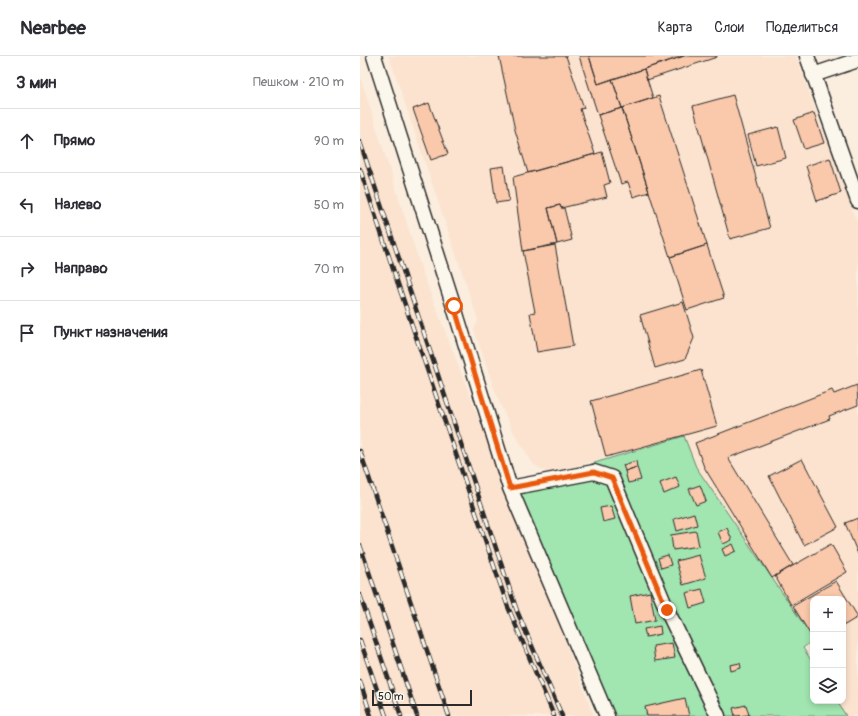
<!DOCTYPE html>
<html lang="ru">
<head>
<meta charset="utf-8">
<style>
	:root { --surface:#fff; --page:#f2f2f3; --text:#2b2b33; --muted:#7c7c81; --line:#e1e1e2 }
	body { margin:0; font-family:Pangolin,sans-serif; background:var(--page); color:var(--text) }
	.controls { position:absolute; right:12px; bottom:12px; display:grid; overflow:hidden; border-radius:8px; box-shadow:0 2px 6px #0003 }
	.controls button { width:36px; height:36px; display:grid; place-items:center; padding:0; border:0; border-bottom:1px solid var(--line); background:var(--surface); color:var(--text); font:20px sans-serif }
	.scale { position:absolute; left:12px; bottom:10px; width:100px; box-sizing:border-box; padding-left:4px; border:2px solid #2b2b2b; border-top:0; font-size:11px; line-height:14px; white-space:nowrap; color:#2b2b2b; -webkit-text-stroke:3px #fbf7ec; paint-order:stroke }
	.stop { position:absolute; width:12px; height:12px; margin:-9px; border:3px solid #ea580c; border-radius:50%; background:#fff }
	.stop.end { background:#ea580c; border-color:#fff; box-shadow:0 1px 4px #0008 }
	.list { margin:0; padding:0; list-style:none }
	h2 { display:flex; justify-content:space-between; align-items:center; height:52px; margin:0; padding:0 16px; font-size:17px }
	h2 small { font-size:13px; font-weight:400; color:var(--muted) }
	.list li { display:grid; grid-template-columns:26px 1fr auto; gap:12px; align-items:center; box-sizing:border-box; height:64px; padding:0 16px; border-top:1px solid var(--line) }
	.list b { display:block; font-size:15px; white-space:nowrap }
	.list em { font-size:13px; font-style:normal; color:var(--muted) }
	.icon { flex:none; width:22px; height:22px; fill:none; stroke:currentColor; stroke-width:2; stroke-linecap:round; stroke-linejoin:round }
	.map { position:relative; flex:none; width:498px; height:660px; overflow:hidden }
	header { display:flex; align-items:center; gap:24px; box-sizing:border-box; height:56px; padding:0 20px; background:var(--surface); border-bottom:1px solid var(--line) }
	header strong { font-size:19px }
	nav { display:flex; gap:22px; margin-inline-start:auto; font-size:14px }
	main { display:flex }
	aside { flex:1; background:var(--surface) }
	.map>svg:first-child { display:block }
</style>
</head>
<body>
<header>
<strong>Nearbee</strong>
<nav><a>Карта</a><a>Слои</a><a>Поделиться</a></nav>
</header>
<main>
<aside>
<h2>3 мин<small>Пешком · 210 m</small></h2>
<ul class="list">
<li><svg class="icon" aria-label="ahead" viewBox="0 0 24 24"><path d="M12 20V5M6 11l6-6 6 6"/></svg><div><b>Прямо</b></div><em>90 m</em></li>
<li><svg class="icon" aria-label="left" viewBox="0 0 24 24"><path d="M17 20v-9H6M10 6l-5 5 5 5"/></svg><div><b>Налево</b></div><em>50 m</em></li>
<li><svg class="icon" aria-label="right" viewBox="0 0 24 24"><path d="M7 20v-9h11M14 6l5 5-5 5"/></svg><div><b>Направо</b></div><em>70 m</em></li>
<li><svg class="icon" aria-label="arrive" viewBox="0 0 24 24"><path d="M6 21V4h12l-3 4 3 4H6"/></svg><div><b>Пункт назначения</b></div></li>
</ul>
</aside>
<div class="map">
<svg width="498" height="660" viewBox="0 0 498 660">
	<rect width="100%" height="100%" fill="#fbeedf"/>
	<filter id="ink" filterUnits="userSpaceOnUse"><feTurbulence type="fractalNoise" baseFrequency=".025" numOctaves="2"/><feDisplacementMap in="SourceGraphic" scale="8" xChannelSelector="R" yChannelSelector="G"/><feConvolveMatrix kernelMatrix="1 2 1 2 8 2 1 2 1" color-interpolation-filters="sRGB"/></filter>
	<g filter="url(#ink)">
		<path fill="#fbe3cf" d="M29,0h407l62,169v491h-12l-9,-15h6v-102h-30v39l-117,-171 -12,-31 -103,29 -35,7 -13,-8 -19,-31 -15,-31 -25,-72 4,-10z
			M0,20l63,198 171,442h-234z"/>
		<path fill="#a1e5b0" stroke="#66886e" d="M324,380l12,31 117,171v2l-10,8 10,15v38h24l9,15h-248l-90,-219 80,-19 3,-14z"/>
		<path fill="#fac8aa" stroke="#2b2b2b" d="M139,0h67l18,52 -4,1 15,45 -67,19 -13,-43z
			M219,0h10l9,28 14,-5 10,29 -24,7z
			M229,0h95l-86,28z
			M324,0h33v1l-70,23 -3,-11z
			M284,13l9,29 -31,10 -10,-29z
			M373,39l37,133 -40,11 -37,-133z
			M299,40l48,149 -37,12 -48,-149z
			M69,47l19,51 -17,6 -18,-51z
			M262,52l27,84 -16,5 -5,-15 -7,2 -23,-69z
			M454,57l10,30 -20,6 -10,-29z
			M418,71l8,31 -30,8 -8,-31z
			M242,96l8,31 -6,2 3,12 -46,11 -1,-3 -12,3 9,36 -34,7 -10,-74z
			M470,102l11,35 -24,8 -11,-35z
			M144,110l5,35 -13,2 -5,-35z
			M200,149l1,3h3l8,32 -15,4 -9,-36z
			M195,189l18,101 -36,6 -7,-39 5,-1 -12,-61z
			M347,189l17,53 -37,12 -17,-53z
			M323,246l11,36 -9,21 -30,9 -15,-53z
			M341,314l16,56 -111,31 -15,-56z
			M497,329l1,20 -29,11 1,3 -102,39 65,107 -21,13 -68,-111 -9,-24 137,-53 2,4z
			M442,403l36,68 -34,18 -35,-69z
			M276,405l1,6 -12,4 -2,-6z
			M277,411l4,13 -13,3 -3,-12z
			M316,421l4,10 -16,7 -4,-11z
			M340,429l6,16 -10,4 -7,-16z
			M251,450l4,13 -12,3 -3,-14z
			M334,457l3,12 -20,6 -3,-12z
			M498,462v36l-13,-31z
			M367,472l5,12 -9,4 -5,-12z
			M336,475l3,15 -26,4 -2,-15z
			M373,488l3,7 -11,5 -3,-7z
			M471,488l16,28 -56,33 -16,-29z
			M308,499l3,10 -10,3 -3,-10z
			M339,499l7,23 -23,7 -7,-24z
			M476,525l22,36 -15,9v-27h-30v40l-20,-33z
			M342,533l4,14 -16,5 -4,-15z
			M290,536l5,28 -20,4 -5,-28z
			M300,570l1,8 -15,3 -2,-8z
			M312,587l3,15 -20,3 -2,-15z
			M380,607l1,5 -10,3 -1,-6z
			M325,642l4,18h-42l-2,-9z
			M386,649l3,10 -14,1 -2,-8z"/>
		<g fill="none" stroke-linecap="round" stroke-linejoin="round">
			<g stroke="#2b2b2b" stroke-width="17">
				<path id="minor" d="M14,0l80,251 56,181 97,228
					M447,0l51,145
					M453,19l45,-15
					M150,432l84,-16 18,6 55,132 51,106"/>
			</g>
			<use href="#minor" stroke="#fbf7ec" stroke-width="14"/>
			<g stroke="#2b2b2b" stroke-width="4.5">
				<path id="rail" d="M0,86l157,469 45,105
					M0,113l39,118 109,320 46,109
					M0,395l89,265
					M0,489l57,171
					M0,539l41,121
					M0,584l26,76
					M0,625l11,35"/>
			</g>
			<use href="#rail" stroke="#fbf7ec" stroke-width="3" stroke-dasharray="9" stroke-linecap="butt"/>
		</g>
	</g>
	<g fill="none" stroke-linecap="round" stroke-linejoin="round" filter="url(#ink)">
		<path stroke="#ea580c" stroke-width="5" d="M94,250l56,182 84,-16 18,6 55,132"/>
	</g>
</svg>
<div class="controls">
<button>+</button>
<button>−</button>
<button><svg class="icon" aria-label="layers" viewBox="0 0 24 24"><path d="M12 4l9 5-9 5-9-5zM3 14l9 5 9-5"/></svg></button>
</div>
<div class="scale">50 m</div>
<div class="stop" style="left:94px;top:250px"></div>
<div class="stop end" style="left:307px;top:554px"></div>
</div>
</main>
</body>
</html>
